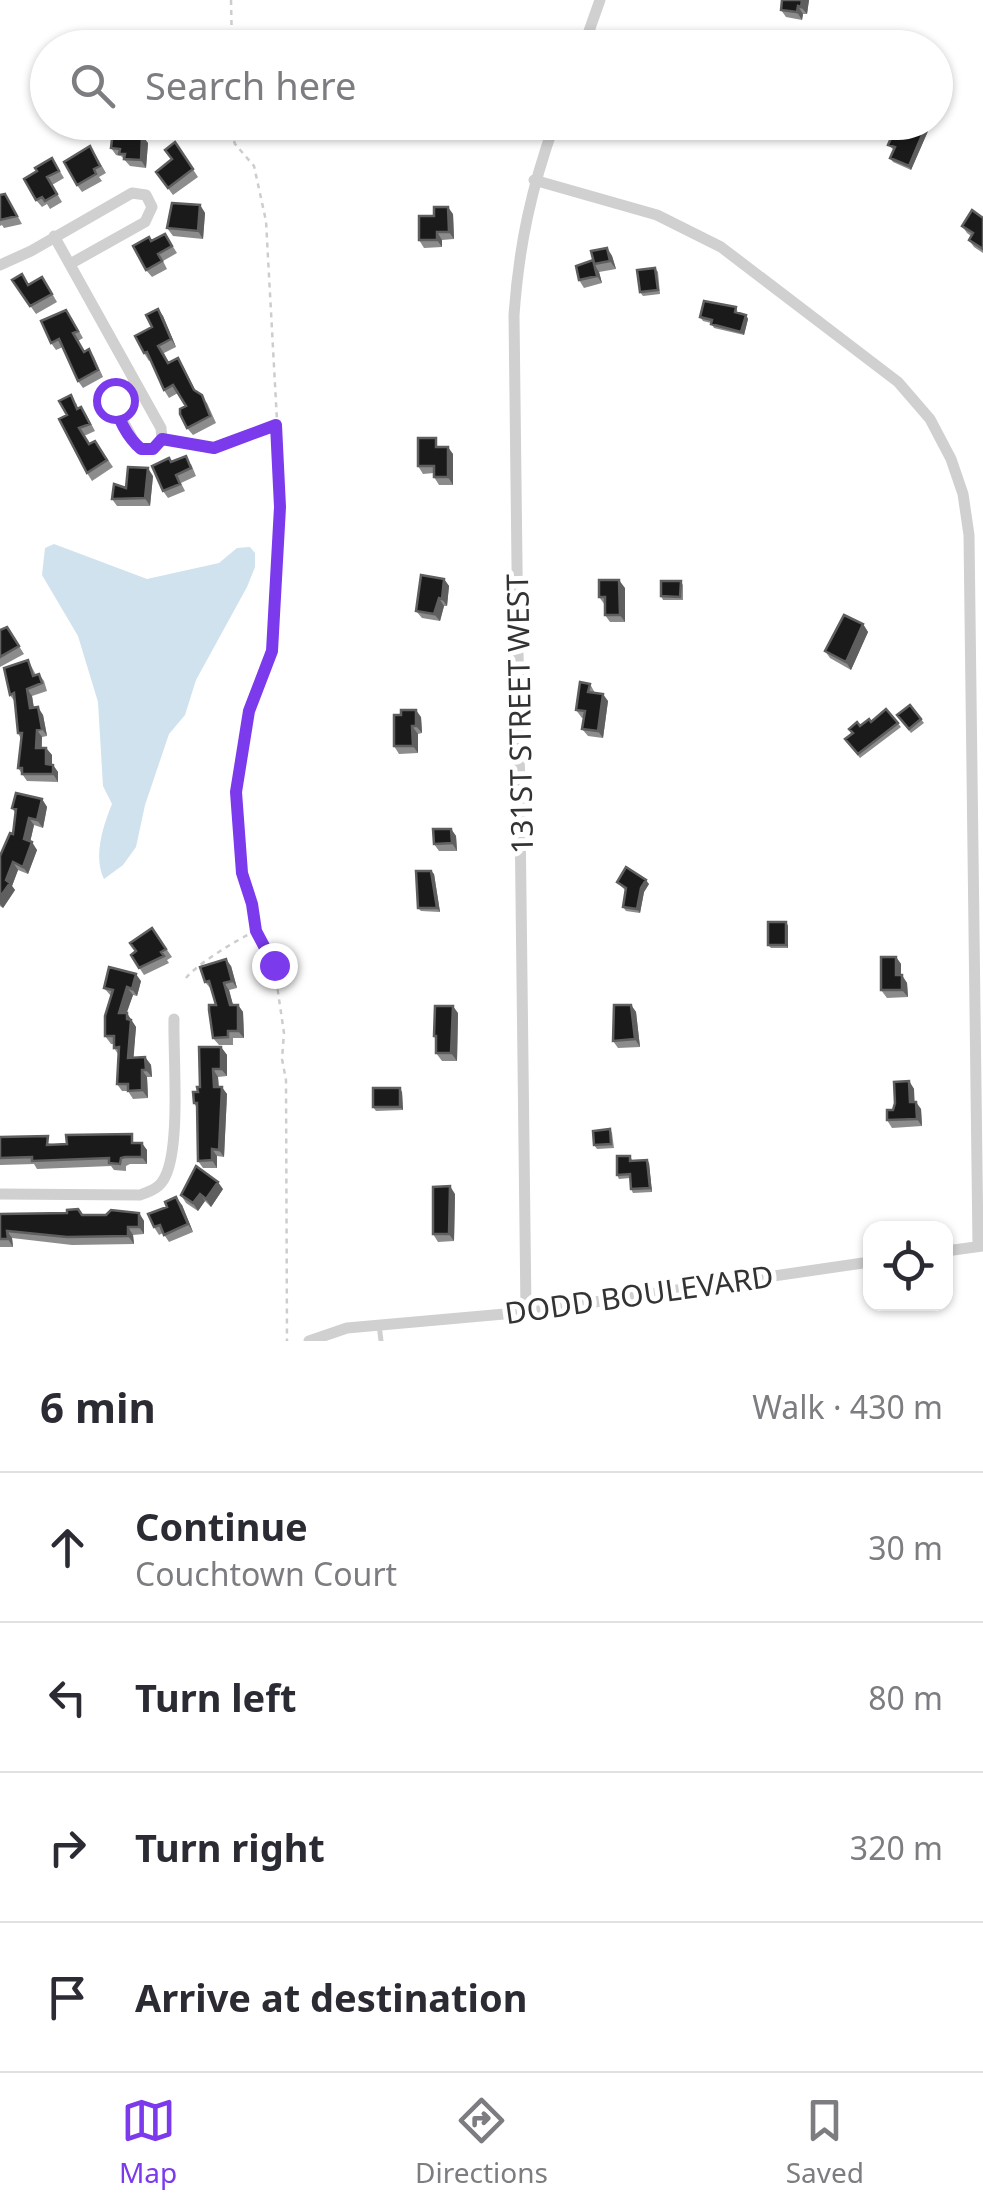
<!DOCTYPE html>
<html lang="en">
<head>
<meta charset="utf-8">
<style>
	:root { --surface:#fff; --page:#f7f7f7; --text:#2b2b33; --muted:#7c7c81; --line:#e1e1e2; --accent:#7c3aed }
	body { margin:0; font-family:"Noto Sans",sans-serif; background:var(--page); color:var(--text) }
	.controls { position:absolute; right:30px; bottom:30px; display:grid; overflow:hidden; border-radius:20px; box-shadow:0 2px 8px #0004 }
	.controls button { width:90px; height:90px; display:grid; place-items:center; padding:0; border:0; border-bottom:2px solid var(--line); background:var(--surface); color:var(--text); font:50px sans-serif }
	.stop { position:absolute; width:30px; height:30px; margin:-22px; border:8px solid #7c3aed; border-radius:50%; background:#fff }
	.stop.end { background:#7c3aed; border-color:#fff; box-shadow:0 2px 10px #0008 }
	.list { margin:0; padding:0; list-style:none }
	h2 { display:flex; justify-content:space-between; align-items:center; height:130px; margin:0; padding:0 40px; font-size:42px }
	h2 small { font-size:32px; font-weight:400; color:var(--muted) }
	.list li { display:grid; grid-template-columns:65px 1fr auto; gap:30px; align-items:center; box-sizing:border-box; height:150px; padding:0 40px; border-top:2px solid var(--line) }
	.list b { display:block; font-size:38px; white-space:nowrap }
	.list p { margin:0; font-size:32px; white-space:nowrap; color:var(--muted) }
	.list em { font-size:32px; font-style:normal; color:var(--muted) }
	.icon { flex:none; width:55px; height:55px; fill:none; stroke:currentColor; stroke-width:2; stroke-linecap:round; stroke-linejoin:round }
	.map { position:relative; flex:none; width:983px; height:1341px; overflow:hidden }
	.search { position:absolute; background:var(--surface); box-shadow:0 2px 8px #0004; left:30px; right:30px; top:30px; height:110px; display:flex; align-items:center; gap:25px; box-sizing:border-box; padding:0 35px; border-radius:55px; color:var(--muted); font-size:38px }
	.sheet { height:730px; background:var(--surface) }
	nav { display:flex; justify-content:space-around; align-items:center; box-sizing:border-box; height:140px; border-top:2px solid var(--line); background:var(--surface); font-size:28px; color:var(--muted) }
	nav a { display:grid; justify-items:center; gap:5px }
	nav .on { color:var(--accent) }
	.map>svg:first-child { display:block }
</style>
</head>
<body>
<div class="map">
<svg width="983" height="1341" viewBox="0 0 983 1341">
	<rect width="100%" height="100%" fill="#fff"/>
	<path fill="#cfe2ee" d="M54,544l93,35 72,-16 18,-15 13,-1 5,6v14l-8,20 -51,93 -11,35 -16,19 -24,71 -9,42 -13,18 -19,14c-11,-22 -1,-53 8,-75l-9,-18 -5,-84 -20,-66 -36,-61 3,-27z"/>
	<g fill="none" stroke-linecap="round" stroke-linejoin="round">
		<path stroke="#cdcdcd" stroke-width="2.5" stroke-dasharray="5 5" stroke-linecap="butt" d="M231,0l1,48
			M228,122l7,22 19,22 12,55 13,236 -1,98 -5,96 -24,60 -13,81 6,81 11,32 3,26 18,34 10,68 -2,26 4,21 1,261
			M173,440l41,8 61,-23
			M186,978c11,-14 52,-39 68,-46"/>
		<path stroke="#d0d0d0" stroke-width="5" d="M379,1324l2,17"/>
		<path stroke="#d0d0d0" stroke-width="11" d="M583,48l17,-48
			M534,180l123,35 64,32 177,135 32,37 21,40 12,35 6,41 9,711
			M54,236l107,192 1,11 -9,10h-12l-5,-4 -22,-40 8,-14 14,-8
			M0,265l31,-14 101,-58 14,2 6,12 -7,15 -75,42
			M0,1194l140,1c11,-4 20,-7 25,-18 16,-31 8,-121 9,-158
			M946,1251l37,-5
			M526,1312l-12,-997c5,-70 17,-126 41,-193
			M309,1341l38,-13 179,-16 344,-50"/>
	</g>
	<path fill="#8c8c8c" d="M782,0h27l-2,14h-4l-1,6 -16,-3 -5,-7z
		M910,128h15l3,3 -17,39 -18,-8 -3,-4 4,-8 -6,-5z
		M132,131l3,3 13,9 -2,25 -16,-2 -9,-10 -5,-1 -5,-7z
		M175,142l23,35 -25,18 -17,-23 16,-12z
		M95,154l11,19 -7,4 3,4 -20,11 -5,-7z
		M52,158l12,20 -12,7 10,17 -12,7 -3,-5 -5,3 -6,-7 1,-29z
		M5,194l5,8 12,22 -18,4 -2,-3 -2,1v-31z
		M200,205l5,8 -2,26 -30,-3 -6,-8z
		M453,214l1,25 -12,1v7l-18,1 -5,-8z
		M983,218v35l-9,-6 -5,-7 2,-4 -4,-3 -5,-7z
		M165,234l12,19 -14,8 4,8 -15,8 -6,-7 5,-29z
		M607,248l5,8 4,13 -17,3 3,11 -18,5 -5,-8z
		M655,268l3,4 2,22 -17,2 -3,-4z
		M12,280l17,4 18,1 10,17 -21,12z
		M736,307l2,6 8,2 2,4 -4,16 -30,-7 -3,-5 -8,-2 -3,-4z
		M158,309l5,7 13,31 -12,6 5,10 14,3 13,26 11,11 9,20 -23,12 -6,-7 -1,-22 -8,-13 -9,5 -5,-8 -13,-30 -2,1 -5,-8z
		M71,317l12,21 -5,3 6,11 5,-3 5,8 9,20 -20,11 -5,-7 -15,-34 -7,3 -5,-7z
		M76,403l2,5 3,-1 5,7 9,17 -11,5 6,8 5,-3 18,26 -21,14 -5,-8 -20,-58z
		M441,447l12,7v31h-14l-5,-8v-4l-11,1 -5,-8z
		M172,462l19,2 5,12 -15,7 4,8 -17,7 -5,-7z
		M153,476l-3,30h-33l-5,-7 14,-11z
		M444,579l5,7 -2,20h-3l-4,15 -18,-3 -6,-7z
		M681,581l2,4v15h-20l-2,-4z
		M625,588v34h-15l-5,-7v-10l-6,-8z
		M863,624l5,8 -17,38 -21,-12 -5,-7z
		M7,627l17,27 -24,13v-37z
		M28,660l8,15 3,-1 5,7 3,10 -15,5 2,12 9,7 4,21 -5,1v11h4l6,7v9l6,8v10l-31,-1 -9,-13 3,-29 -3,-6 -3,-31 -5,-7z
		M590,684l5,9 13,8 -5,37 -15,-2 -6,-7 2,-11h-2l-6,-8z
		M910,705l14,18 -13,10 -14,-18z
		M886,709l15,18 -41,31 -15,-19 15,-13 11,-4z
		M421,717l1,16 -4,1v19l-19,1 -5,-8z
		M42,799l5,8 -4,21 -9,-3 -4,17 7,8 -9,24 -10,-4 -6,16 3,4 -12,18 -3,-2v-50l13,-22 3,-20 -4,-6z
		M451,829l5,7 1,15h-18l-5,-7z
		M431,871l3,3 6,38 -19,-1 -3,-3z
		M617,882l32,2 -5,8 -4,21 -14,-2 -3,-4 2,-17z
		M786,922l2,4v22h-17l-3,-3z
		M152,928l20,29 -5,3 2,3 -25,12 -13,-20 5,-4z
		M896,957l5,7v11l6,8 1,14 -21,1 -6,-8z
		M231,966l6,22 -8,2 4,15h5l5,7 1,26h-11v7h-14l-6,-7 3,-33 -5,-16 -6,-7z
		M141,981l-4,15 -4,-1 -7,18 10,14 -3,31 12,-1 6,8 1,12h-5l1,21 -15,1 -5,-8h-6l-5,-7 1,-30 -4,-6v-4h-3l-6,-8 6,-40 -7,-8z
		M631,1005l5,7 4,35 -22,1 -5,-7z
		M458,1013l-1,48h-15l-6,-8v-13l-2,-4z
		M221,1047l6,8v21l-9,1 1,10 8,7 -3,63 -7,-1v12h-14l-5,-7 -1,-53 -3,-5 6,-16z
		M909,1081l5,8v13l7,7 1,17 -30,2 -5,-8z
		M402,1092l1,18 -27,1 -3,-4z
		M610,1129l2,4 2,15 -17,1 -3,-4z
		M0,1137l53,7v1l84,-3 10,8v14h-17l-4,2v5l-12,-1 -3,-4 -74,3 -3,-5 -34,1z
		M630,1156l2,4 17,3 3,29 -19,1 -2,-4 -1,-11 -11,1 -2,-4z
		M223,1189l-12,18 -6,-6 -7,10 -12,-8 -5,-8z
		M455,1194l-1,47 -16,1 -5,-8z
		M182,1205l11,27 -24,10 -6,-9 -4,2 -5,-8z
		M139,1213l5,8v13l-11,1 1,9 -62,1 -60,-7 1,9h-13v-33l106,1z"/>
	<path fill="#5f5f5f" d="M802,0h7l-2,14 -6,-7z
		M798,6l5,8 -1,6 -5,-8z
		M925,128l3,3 -17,39 -2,-4z
		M142,135l6,8 -2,25 -5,-8z
		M200,205l5,8 -2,26 -5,-8z
		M448,207l5,7 1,25 -5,-7z
		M437,232l5,8v7l-5,-7z
		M607,248l5,8 4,13 -6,-8z
		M594,264l5,8 3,11 -5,-7z
		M158,309l5,7 13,31 -5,-8z
		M746,315l2,4 -4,16 -3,-3z
		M448,447l5,7v31l-5,-8z
		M148,468l5,8 -3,30 -5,-8z
		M444,579l5,7 -2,20 -5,-7z
		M619,580l6,8v34l-5,-7z
		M439,598l5,8 -4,15 -6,-7z
		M863,624l5,8 -17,38 -5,-8z
		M27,689l5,7 3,20 -5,-8z
		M603,694l5,7 -5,37 -5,-7z
		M38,707l5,8 4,21 -5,-7z
		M416,710l5,7 1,16 -6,-7z
		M412,726l6,8v19l-5,-7z
		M37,730l5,7 -1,18 -5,-7z
		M46,748l6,7v17l-6,-8z
		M53,765l5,7v10l-5,-8z
		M42,799l5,8 -4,21 -6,-8z
		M29,818l5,7 -5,22 -5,-8z
		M451,829l5,7 1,15 -5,-8z
		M32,842l5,8 -9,24 -5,-7z
		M13,862l5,8 -6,16 3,4 -12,18 -3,-4v-7z
		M431,871l3,3 6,38 -3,-4z
		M646,880l3,4 -5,8 -4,21 -3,-4 4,-21z
		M786,922l2,4v22l-2,-3z
		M896,957l5,7v19l-5,-8z
		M226,959l5,7 6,22 -5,-7z
		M136,974l5,7 -4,15 -5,-7z
		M902,975l5,8 1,14 -6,-7z
		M224,983l5,7 6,22 -5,-7z
		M127,987l6,8 -9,26 -5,-8z
		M238,1005l5,7 1,26 -6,-7z
		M631,1005l5,7 4,35 -5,-8z
		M453,1006l5,7 -1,48 -6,-8z
		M127,1013l9,14 -3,38 -5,-7z
		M221,1047l6,8v21l-6,-7z
		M145,1057l6,8 1,12 -6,-7z
		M213,1069l5,8 1,17 -5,-7z
		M142,1070l5,7 1,21 -6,-8z
		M909,1081l5,8 1,20 -5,-7z
		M222,1087l5,7 -3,63 -5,-7z
		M400,1088l2,4 1,18 -3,-3z
		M916,1102l5,7 1,17 -5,-7z
		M142,1143l5,7v14l-5,-7z
		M212,1149l5,7v12l-5,-8z
		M647,1160l2,3 3,29 -2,-4z
		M218,1182l5,7 -12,18 -5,-8z
		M450,1186l5,8 -1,47 -5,-7z
		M200,1194l5,7 -7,10 -5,-8z
		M176,1197l6,8 11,27 -5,-8z
		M139,1213l5,8v13l-5,-7z
		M128,1227l5,8 1,9 -6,-8z
		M7,1231l5,7 1,9 -5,-8z"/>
	<path fill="#1a1a1a" stroke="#5f5f5f" stroke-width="2.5" d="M782,0h20l-1,7 -3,-1 -1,6 -16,-2z
		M898,122l12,6 2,-6 13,6 -16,38 -19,-8 5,-11 -7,-2z
		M113,130l19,1v3l10,1 -1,25 -17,-1 1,-5h-6l1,-5 -9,-1z
		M175,142l18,27 -25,19 -12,-16 16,-13 -7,-9z
		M90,146l10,20 -6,3 2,5 -19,11 -13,-23z
		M52,158l7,13 -12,6 10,17 -12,7 -3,-4 -6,3 -12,-21 13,-8 -2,-3z
		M5,194l12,22 -17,4v-25z
		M172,203l28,2 -2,26 -31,-3z
		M434,207h14l1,25h-12v8h-18v-24h15z
		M972,210l11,8v31l-14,-9 4,-7 -11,-7z
		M165,234l7,12 -14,8 4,7 -16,9 -13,-24 16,-9 2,4z
		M607,248l3,13 -16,3 3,12 -18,4 -3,-14 17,-6 1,3 -3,-12z
		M655,268l3,22 -18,2 -3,-22z
		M22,274l6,11 14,-8 10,17 -22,12 -18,-26z
		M704,301l32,6 -1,5 11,3 -5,17 -30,-8 1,-4 -12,-3z
		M158,309l13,30 -13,7 10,17 10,-5 16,32 8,5 8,21 -23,12 -7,-14v-5l6,-3 -13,-21 -9,5 -17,-38 -3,1 -9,-17 17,-9 -6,-12z
		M66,310l12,21 -5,2 11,19 5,-3 9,21 -20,11 -19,-42 -8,4 -10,-22z
		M71,395l6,14 4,-2 9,17 -11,4 10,16 6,-3 12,19 -20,13 -28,-54 8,-4 -8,-14z
		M418,438h18v9h12v30h-14v-11h-16z
		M186,456l5,12 -15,7 4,9 -17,7 -11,-25 17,-8 2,4z
		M128,467l20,1 -3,30 -33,1 2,-15 12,4z
		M421,575l23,4 -2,20 -3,-1 -5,16 -18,-3z
		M599,580h20l1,35h-15v-18h-6z
		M661,581h20l-1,16 -19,-1z
		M844,615l19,9 -17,38 -21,-11z
		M7,627l12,19 -19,11v-27z
		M28,660l5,16 6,-2 3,9 -15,6 3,19 8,-1 4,22 -5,1 -1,18h10v16l7,1v9h-31v-6h-4l4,-35h-4l-4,-40 -4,2 -6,-27z
		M580,682l10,2 -2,8 15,2 -5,37 -16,-2 3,-18 -9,-1z
		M910,705l11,14 -12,10 -12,-14z
		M886,709l12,14 -40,31 -13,-15 8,-6 -4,-4 8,-7 3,4 9,-7 2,3z
		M401,710h15v16h-4l1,20h-19v-31h7z
		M16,793l26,6 -5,21 -8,-2 -5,21 8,3 -9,25 -10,-5 -7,18 4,3 -10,14v-41l10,-23 3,1 3,-25 -4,-1z
		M433,829h18l1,14 -18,1z
		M626,867l20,13 -5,8 -4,21 -14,-2 3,-19 -9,-6z
		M416,871h15l6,37h-19z
		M768,922h18v23h-18z
		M152,928l14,21 -5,3 3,4 -25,12 -8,-13 5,-4 -6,-8z
		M881,957h15v18h6v15h-21z
		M226,959l6,22 -8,2 6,22h8v26h-10v6l-15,1 -4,-28v-5h7l-7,-24 -4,1 -5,-15z
		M109,967l27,7 -4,15 -5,-2 -8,26h8v6l4,1 -3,38 17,-1 1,13h-4v20l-14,1v-7h-11l2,-37 -5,1v-12h-9v-20l8,-26 -9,-2z
		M614,1005h17l4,34 -22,2z
		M435,1006h18l-2,47h-15v-17h-2z
		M199,1047h22v22h-8l1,18h8l-3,63 -7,-1v11l-14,1 -1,-58h-3l-1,-11h5l-1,-5h3z
		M909,1081l1,21h6l1,17 -30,1v-10h6l2,-7 -1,-21z
		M373,1088h27v19h-27z
		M610,1129l1,15 -17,1 -1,-14z
		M132,1134v9h10v14h-17l-4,1 -1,6 -11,-1v-5l-77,3v-4l-32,1v-21l48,-1 -1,9 20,-1 -1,-9z
		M617,1156h13v5l17,-1 3,28 -19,1 -1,-15 -13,1z
		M196,1166l22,16 -12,17 -6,-5 -7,9 -12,-8z
		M450,1186l-1,48h-16v-47z
		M176,1197l12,27 -24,11 -4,-10 -6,2 -6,-13 19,-7 -2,-5z
		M78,1209l4,6h24l5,-5 28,3v14h-11v9l-61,1 -60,-6 1,8h-8v-25l67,-1v-3z"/>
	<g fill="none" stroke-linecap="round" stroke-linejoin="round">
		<path stroke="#7c3aed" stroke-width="12" d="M115,400c1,17 13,38 26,49h12l9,-10 52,9 62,-23 4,82 -8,144 -23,60 -13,81 6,81 10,31 4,27 18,34"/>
	</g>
	<g text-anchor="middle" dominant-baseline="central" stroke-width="10" stroke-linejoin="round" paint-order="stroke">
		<g font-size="30" fill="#333" stroke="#fff">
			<text transform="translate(519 714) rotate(-91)">131ST STREET WEST</text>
			<text transform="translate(639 1294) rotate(-8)">DODD BOULEVARD</text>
		</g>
	</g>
</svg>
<div class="controls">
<button><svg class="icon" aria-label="locate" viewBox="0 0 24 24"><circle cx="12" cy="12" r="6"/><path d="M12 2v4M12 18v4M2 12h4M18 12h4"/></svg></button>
</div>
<div class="stop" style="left:115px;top:400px"></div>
<div class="stop end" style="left:274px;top:965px"></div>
<div class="search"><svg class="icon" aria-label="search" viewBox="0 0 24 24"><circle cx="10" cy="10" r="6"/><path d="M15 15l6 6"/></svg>Search here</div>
</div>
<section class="sheet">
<h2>6 min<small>Walk · 430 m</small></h2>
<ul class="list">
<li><svg class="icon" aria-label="ahead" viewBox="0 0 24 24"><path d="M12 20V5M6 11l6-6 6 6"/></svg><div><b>Continue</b><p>Couchtown Court</p></div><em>30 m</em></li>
<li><svg class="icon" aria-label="left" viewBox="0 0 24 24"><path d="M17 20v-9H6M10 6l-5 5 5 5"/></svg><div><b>Turn left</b></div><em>80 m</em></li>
<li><svg class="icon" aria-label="right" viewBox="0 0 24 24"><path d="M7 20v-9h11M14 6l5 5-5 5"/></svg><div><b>Turn right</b></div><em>320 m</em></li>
<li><svg class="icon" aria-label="arrive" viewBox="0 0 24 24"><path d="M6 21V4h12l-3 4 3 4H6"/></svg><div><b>Arrive at destination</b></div></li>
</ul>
</section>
<nav>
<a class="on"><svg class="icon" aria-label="map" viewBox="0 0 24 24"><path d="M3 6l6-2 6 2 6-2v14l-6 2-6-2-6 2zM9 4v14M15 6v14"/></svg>Map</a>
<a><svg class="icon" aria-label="directions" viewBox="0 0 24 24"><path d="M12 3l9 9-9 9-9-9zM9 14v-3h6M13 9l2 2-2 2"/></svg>Directions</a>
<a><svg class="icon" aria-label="saved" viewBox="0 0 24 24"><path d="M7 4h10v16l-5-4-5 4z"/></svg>Saved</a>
</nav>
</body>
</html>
